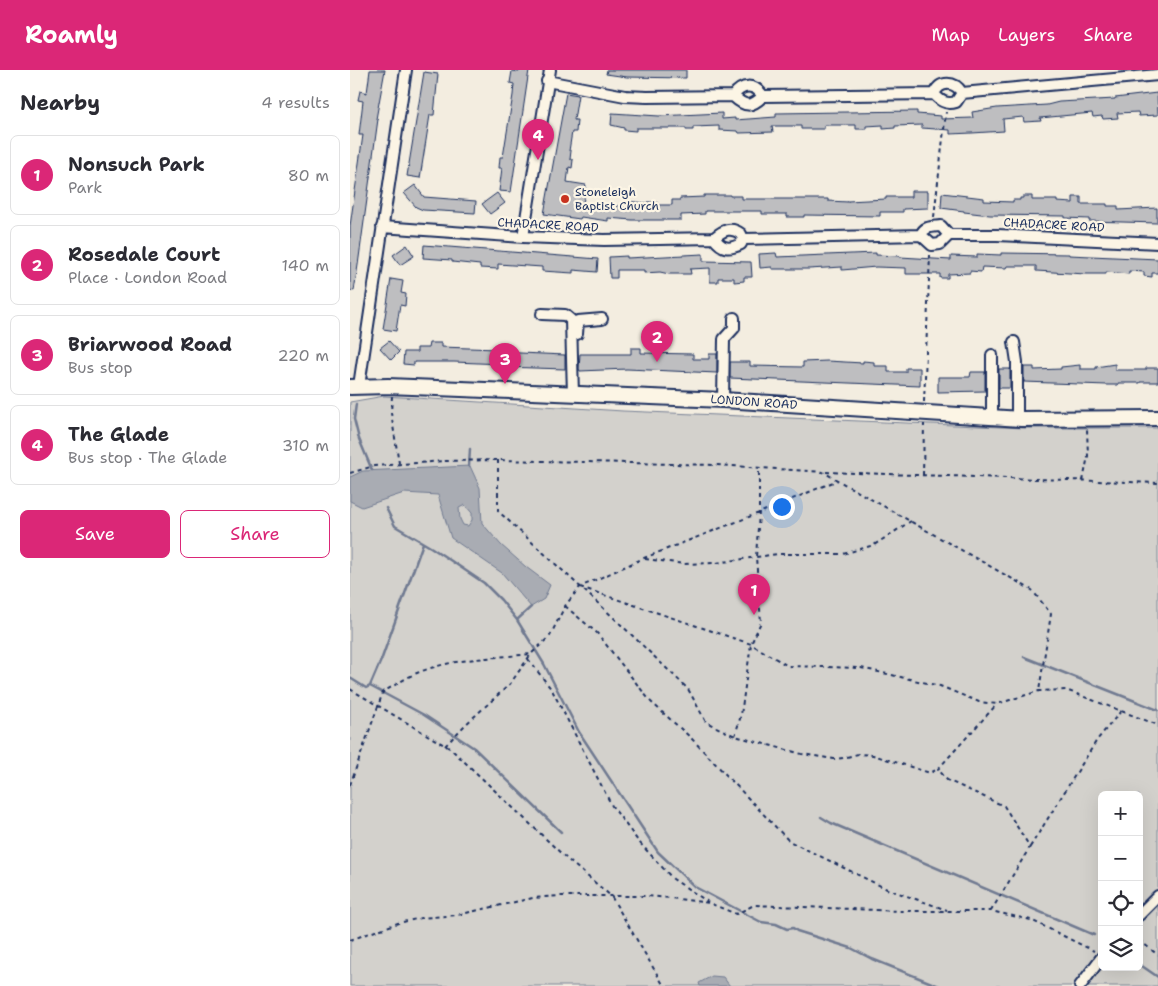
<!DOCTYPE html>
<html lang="en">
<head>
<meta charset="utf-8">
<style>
	:root { --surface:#fff; --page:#f2f2f3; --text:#2b2b33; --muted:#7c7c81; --line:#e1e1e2; --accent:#db2777 }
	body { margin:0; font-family:"Shantell Sans",sans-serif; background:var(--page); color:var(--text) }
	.controls { position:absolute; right:15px; bottom:15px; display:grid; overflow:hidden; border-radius:8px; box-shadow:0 5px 20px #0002 }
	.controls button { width:45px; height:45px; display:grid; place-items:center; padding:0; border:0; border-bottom:1px solid var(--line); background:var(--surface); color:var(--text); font:25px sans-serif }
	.you { position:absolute; left:431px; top:436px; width:18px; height:18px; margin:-12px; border:4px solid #fff; border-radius:50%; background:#1a73e8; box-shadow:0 0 0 8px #1a73e833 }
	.badge { display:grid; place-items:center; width:32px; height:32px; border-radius:50%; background:var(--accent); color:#fff; font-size:16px; font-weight:700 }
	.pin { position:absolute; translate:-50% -41px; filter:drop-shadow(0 1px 2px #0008) }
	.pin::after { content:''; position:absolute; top:26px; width:18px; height:15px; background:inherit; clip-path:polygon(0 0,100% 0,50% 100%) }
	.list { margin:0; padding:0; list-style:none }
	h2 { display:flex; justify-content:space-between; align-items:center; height:65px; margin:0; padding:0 20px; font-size:21px }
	h2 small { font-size:16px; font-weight:400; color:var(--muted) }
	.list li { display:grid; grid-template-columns:32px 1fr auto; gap:15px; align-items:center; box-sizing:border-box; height:80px; margin:0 10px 10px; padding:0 10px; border:1px solid var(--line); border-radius:8px }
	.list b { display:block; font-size:19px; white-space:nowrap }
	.list p { margin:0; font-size:16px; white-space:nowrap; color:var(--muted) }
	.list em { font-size:16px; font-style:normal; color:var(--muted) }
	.actions { display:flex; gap:10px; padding:15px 20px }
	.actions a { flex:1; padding:11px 0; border:1px solid var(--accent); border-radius:8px; text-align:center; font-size:18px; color:var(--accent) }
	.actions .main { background:var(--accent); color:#fff }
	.icon { flex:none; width:28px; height:28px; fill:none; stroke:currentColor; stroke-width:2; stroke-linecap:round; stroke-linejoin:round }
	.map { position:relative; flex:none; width:808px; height:916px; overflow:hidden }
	header { display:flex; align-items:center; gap:30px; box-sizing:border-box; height:70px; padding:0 25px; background:var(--accent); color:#fff }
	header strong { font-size:24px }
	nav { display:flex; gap:28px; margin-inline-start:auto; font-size:18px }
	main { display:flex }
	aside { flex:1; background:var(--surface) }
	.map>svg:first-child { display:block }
</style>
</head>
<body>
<header>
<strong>Roamly</strong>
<nav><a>Map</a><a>Layers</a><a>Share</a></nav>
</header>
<main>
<aside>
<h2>Nearby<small>4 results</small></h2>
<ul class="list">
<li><span class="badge">1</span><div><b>Nonsuch Park</b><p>Park</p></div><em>80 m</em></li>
<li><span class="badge">2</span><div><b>Rosedale Court</b><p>Place · London Road</p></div><em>140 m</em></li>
<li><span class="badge">3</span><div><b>Briarwood Road</b><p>Bus stop</p></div><em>220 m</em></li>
<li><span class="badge">4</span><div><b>The Glade</b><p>Bus stop · The Glade</p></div><em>310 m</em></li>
</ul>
<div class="actions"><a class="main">Save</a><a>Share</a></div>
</aside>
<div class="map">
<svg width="808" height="916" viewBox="0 0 808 916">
	<rect width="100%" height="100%" fill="#f3ede0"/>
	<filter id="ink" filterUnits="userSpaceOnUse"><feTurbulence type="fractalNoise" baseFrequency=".02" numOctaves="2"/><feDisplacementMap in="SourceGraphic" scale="10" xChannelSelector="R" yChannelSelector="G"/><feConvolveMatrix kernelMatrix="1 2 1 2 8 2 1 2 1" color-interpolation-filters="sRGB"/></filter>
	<g filter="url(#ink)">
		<path fill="#d3d1cc" stroke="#778095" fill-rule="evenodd" d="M34,326l239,15 402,17h133v558h-808v-584zM752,725h37v172h-37z"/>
		<path fill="#a9acb3" stroke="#707a91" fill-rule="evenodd" d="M120,396l10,22 2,35 19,22 25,22 24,18 -6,14 -13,8 -29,-34 -51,-35 -13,-43 -34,-2 -42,14 -12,-6v-24l13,-6zM115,435l7,8v7l-4,6 -5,-1 -3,-6 -1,-11z
			M362,906l11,1 7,9h-30l-1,-3z"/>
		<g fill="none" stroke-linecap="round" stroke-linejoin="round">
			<path stroke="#707a91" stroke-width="2.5" d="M6,334l-2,15 5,20 13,31
				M119,396l1,-17
				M36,438l9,18 37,22 52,35 17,17 16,20
				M181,537l-14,13 27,44 35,68 79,120 37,35 66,35 15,2 11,5 6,-1 4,3 54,17 21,11 67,27
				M674,587l134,53
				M0,608l16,10 4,-2 12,-28 41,-115
				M20,616l54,29 50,33 87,84
				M471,747l10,6 263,112
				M789,894l19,13"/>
		</g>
		<path fill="#bebec0" stroke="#1b2f5e" d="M20,0h15l-9,49h2l-20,146 -4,26 -4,-1v-64l13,-91h-4l4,-34 -5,-1 2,-9 7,2z
			M169,0h10l-18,122 -12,-1 3,-23h-3l1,-11h3l10,-62 1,-11 -4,-1 2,-12 7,1z
			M257,0h79v8l-59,-1 -21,-3z
			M74,2l14,2 -4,41h-4l-10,63 -13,-2z
			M216,23l12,2 -4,25h3l-1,12h-4l-3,19h2l-1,8 3,1 -1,8 -3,-1 -2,15 19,3 -3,19 32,5v-3h8v-5l25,2v-1h9v3h15v-5h8v-2l24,-1v-2h26v1h12v3h86v2l20,1v-1l38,-2v-2h25v-6h17v17l-25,1v3h-23v4l-76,-1v2h-17v-3h-25v-3h-57v3l-24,1v5h-49l-24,-2v3l-27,-4 -1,2 -36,-5z
			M807,23l1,22 -19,1 -1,-4 -21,1 1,5 -15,1 -1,-3 -9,1 -1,-4 -52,5 1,3 -17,1 -1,-5 -20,2 1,12 -32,2 -22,1v-4l-28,-2v-3l-27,1v2l-12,1v-4l-17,1v3h-10v-4h-32v4h-23v-3h-29l1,6 -34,1 -1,-2 -19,-1v-4l-26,1v3h-7v-2h-50v3l-12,-1v-2l-13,-3 1,-12 47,3 63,-3v6l13,-1v2l41,-3v-4l141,-2v3l24,2v3l32,-1 -1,-6 25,-4 50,-3 12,-3 56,-3v-1z
			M65,115l9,12 52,4 -1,12 -52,-3 -7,-3 -12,-14z
			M147,123l8,10 -15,11 -8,-10z
			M592,123l42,5v3l29,1v-2h7v-2h3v-2h9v4h25v2l16,1v-6h8v7h26v2h11v4l39,-2v15l-68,-2v-2l-24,-1v-2l-75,-1 -26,-3v-1l-23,-3z
			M57,175l7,11 -14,9 -7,-10z
			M74,175l174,14 -1,13 -24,-2v3l-31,-2v-4l-44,-3v5l-18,-1v-3l-28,-3v-2l-29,-2z
			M426,183l1,4 99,-4v2l24,1v1l51,3v-4l26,1v-3l24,1v-2l68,1v1l89,4v14h-6v4l-8,-1v-4l-15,-1v3l-23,-2v2h-20l-50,-3v-5h-29l-1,2 -24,-1 -1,5 -11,-1v2l-22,1v4h-8v-4h-34v-6l-30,-1 -34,3v-3l-33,2h-37v-2l-12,1 -1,-14z
			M353,184v7l48,1 1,15h-8v4l-10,1v-4h-16v4h-8v-14l-20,1 1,5h-22l-9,-2 -16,1v-3h-27v8h-7l-1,-21 18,-1v2z
			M41,209l12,2 -2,12 5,1 -1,12 -5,-1 -4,26 -13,-2z
			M39,271l10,11 -8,8 -11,-12z
			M79,273h12v4l56,2v3l68,3v14l-62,-2v-3l-49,-2h-40v3l-11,-1 1,-12h13v-4h11z
			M281,278h10v5l52,1v5h16v-5h8v19l-90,-4 -47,2 -1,-2 1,-15h51z
			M477,291l36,2v-2l11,1v4h14v6h18v-4h14v18l-190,-8v-16h20v4l53,1v-5z
			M765,294v6h31v-2h12v14h-18v1h-22v2h-11l-83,-3v-15h10v3l27,-1v-2l19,-2v4h16v-2z
			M649,299h11v19h-11z
			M621,302h14v19l-47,1v-15h32z"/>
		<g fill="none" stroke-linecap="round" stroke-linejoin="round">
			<g stroke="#1b2f5e" stroke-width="14">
				<path id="minor" d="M197,11l78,15 22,1 86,-1c12,11 18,12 30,0l171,-2c6,7 12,11 22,8l6,-9 196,-18
					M584,24c6,-14 21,-13 28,-1
					M383,26c9,-12 21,-13 30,0
					M32,157l141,10 81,3 110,-2c9,-8 17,-12 27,-4l2,5
					M571,165c3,-9 11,-8 20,-9l8,9h48l161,8
					M173,167l27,-167
					M364,168c8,11 15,12 27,6l2,-5
					M393,169l178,-4 11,10 8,-1 9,-9
					M192,244l23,1 6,5 2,75
					M227,264l1,-13 24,-2
					M664,272l3,20v56
					M642,285v62
					M9,316l47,-316
					M373,330l1,-61 10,-11v-10
					M789,845l19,-19
					M730,916l22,-29"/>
			</g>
			<g stroke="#1b2f5e" stroke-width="18">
				<path id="highway" d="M0,317l38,-1 335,14 298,19 137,-1"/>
			</g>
			<path stroke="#1b2f5e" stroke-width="2" stroke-dasharray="4 4" stroke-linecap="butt" d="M584,147l12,-105
				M42,326l-1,17 8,50
				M574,332l6,-147
				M148,390v51l116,107 74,71 18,33 29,14 67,18 32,5 9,-1 15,-4 15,1 57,18 8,-4
				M476,402l332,11
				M0,403l24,-7 71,-5 53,-1 219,5 106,7 209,118 19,24 -12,77
				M573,405l1,-51
				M733,411l5,-25 -1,-27
				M295,489l39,5 32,-1 61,-9h66l31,-9 37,-24
				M230,517l171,57 37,22 73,2 79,18 39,16 18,2 42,-13 27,-1 92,35
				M215,536l32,27 54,69 40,36 98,103 98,48 60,21
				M178,589l24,31 60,116 26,35 35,38 35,23
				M0,619l101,60 117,111 43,36 53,90
				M385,666l6,-21 10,-71 10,-22 -5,-65 3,-44v-45
				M95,676l20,-21 45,-41 21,-30 19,-18 15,-30 15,-19 64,-29 115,-45 79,-33
				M0,715l33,-93c11,-6 22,-14 34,-19 36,-15 76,-15 114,-19
				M680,777l67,-107 24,-29
				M641,841l39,-64 -26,-41 -57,-26 -9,-11 59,-65
				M0,870l48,-17 23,-5 36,-3 76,-17 26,-2h88l23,2 39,5 27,11 18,-9 146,6h91l40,9 63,31
				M789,870l19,15"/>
			<use href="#minor" stroke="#fcf5e5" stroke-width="10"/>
			<use href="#highway" stroke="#fcf5e5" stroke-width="14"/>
		</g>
	</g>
	<circle fill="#c8321e" stroke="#fcf5e5" stroke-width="2" cx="215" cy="129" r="5"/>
	<g text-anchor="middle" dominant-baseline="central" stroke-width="4.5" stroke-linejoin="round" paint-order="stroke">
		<g font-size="12" fill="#1b2f5e" stroke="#fcf5e5" text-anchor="start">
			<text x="225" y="122">Stoneleigh<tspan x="225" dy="14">Baptist Church</tspan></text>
		</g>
		<g font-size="12" fill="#1b2f5e" stroke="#fcf5e5">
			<text transform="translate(198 155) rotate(3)">CHADACRE ROAD</text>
			<text transform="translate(704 155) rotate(3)">CHADACRE ROAD</text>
			<text transform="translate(404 332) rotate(4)">LONDON ROAD</text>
		</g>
	</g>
</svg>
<div class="controls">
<button>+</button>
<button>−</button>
<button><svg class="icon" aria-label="locate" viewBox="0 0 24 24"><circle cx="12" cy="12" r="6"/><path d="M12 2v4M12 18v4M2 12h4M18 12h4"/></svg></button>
<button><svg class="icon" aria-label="layers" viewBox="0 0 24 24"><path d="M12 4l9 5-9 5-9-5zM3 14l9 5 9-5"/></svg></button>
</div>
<div class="you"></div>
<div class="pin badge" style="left:404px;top:545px">1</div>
<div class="pin badge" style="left:307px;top:292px">2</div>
<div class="pin badge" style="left:155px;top:314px">3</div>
<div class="pin badge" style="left:188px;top:90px">4</div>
</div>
</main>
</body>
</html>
